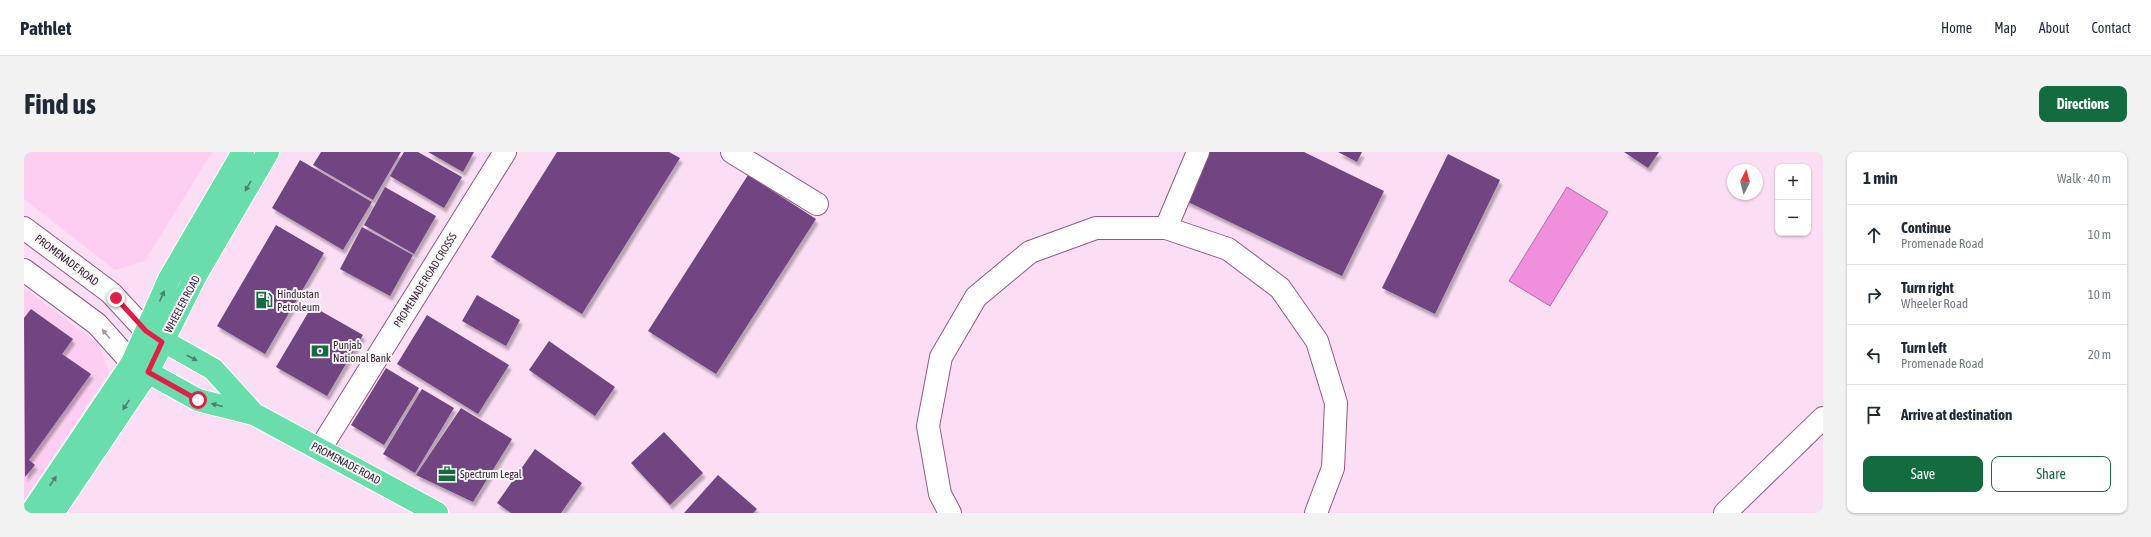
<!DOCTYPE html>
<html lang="en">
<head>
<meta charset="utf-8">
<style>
	:root { --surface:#fff; --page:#f2f2f3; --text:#1f2937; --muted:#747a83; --line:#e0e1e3; --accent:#136c40 }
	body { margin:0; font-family:"Asap Condensed",sans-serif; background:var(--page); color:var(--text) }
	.controls { position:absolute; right:12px; top:12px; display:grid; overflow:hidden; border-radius:8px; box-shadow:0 1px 3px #0004 }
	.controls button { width:36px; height:36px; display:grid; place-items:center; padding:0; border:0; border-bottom:1px solid var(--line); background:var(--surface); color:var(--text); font:20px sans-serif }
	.compass { position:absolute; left:1703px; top:12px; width:36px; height:36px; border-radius:50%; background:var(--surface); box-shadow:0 1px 3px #0004; rotate:6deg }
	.stop { position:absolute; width:12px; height:12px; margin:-9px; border:3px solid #e11d48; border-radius:50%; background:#fff }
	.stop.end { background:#e11d48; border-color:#fff; box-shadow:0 1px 4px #0008 }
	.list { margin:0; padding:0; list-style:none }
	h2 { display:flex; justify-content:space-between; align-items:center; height:52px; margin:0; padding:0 16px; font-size:17px }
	h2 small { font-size:13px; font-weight:400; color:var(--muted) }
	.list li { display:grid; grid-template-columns:26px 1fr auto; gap:12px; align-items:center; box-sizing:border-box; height:60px; padding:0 16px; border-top:1px solid var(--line) }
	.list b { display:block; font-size:15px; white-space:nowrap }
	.list p { margin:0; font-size:13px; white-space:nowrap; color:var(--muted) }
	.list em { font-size:13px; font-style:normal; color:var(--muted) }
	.actions { display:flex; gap:8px; padding:12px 16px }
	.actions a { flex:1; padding:9px 0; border:1px solid var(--accent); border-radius:8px; text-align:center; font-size:14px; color:var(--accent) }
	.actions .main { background:var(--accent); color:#fff }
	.icon { flex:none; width:22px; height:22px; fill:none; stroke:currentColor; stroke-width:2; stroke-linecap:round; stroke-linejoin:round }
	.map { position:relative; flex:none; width:1799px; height:361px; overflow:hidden; border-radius:8px }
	header { display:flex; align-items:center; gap:24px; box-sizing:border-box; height:56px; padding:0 20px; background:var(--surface); border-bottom:1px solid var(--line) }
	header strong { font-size:19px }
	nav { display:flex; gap:22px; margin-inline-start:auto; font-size:14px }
	.intro { display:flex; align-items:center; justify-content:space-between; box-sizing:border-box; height:96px; padding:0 24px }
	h1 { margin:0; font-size:28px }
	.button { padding:10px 18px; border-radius:8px; background:var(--accent); color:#fff; font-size:14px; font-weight:700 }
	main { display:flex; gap:24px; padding:0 24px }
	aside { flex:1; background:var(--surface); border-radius:8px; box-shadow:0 1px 3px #0004 }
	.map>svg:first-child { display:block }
</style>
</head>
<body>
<header>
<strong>Pathlet</strong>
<nav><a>Home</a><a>Map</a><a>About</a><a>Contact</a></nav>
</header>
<div class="intro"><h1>Find us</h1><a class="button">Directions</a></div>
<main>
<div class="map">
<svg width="1799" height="361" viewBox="0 0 1799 361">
	<defs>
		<filter id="shadow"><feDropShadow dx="2.5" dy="4.5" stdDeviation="1" flood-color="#0004"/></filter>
	</defs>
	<rect width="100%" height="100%" fill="#fbdef3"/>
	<path fill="#fdcef1" d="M0,0h188l-67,109 -30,9 -91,-71z
		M0,136l75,56 10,28 -85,128z"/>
	<path fill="#f08fdb" stroke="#b86da8" d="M1543,35l41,25 -58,94 -41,-25z"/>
	<path fill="#6f4581" filter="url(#shadow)" d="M297,0h80l-28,48 -60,-35z
		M380,0h14l44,25 -18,31 -54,-32z
		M404,0h46l-11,20z
		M533,0h112l11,6 -98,156 -91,-57z
		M1183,0h97l80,39 -42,85 -158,-76z
		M1314,0h24l-5,10z
		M1600,0h35l-11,16z
		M1424,2l52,26 -65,134 -53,-26z
		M276,8l72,42 -29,48 -71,-42z
		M724,23l68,44 -100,155 -68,-43z
		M361,35l51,29 -22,38 -50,-29z
		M252,73l48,28 -59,101 -48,-28z
		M338,75l51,28 -23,41 -50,-27z
		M453,143l43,25 -14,26 -44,-25z
		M288,154l51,29 -36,61 -51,-29z
		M7,157l42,30 -11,15 29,20 -62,86 6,5 -10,12 -1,-159z
		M403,163l82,50 -31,49 -81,-50z
		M525,189l66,46 -20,29 -66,-46z
		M362,216l33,20 -35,57 -33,-20z
		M398,237l32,19 -39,65 -32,-19z
		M437,256l51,31 -39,63 -57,-27z
		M640,280l39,41 -33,32 -39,-42z
		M511,297l47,34 -21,30h-50l-14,-10z
		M694,323l39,34 -4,4h-69z"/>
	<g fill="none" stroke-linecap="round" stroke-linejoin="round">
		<g stroke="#955787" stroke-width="24">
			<path id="minor" d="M708,0l85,52
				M0,76l87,65 35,38
				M1142,76l32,-76
				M0,118l73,54 35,39
				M296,297l185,-297
				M926,361l-10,-19 -12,-68 13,-69 35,-60 54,-45 66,-24h70l62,21 52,39 37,53 19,62 -3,65 -17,45
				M1701,361l98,-95"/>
		</g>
		<g stroke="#fff" stroke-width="24">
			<path id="major" d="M127,182l62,35 41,45
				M111,213l63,35 56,14 183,99
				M7,361l101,-150 37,-84 74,-127
				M29,361l95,-141 47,-95 73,-125"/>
		</g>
		<use href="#minor" stroke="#fff" stroke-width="22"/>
		<use href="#major" stroke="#6addac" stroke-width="22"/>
	</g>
	<defs><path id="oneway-solid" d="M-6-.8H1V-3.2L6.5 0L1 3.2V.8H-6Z"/></defs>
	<g fill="#507d6f">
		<use href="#oneway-solid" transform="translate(224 34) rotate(120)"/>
		<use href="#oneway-solid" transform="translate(138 144) rotate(-66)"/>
		<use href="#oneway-solid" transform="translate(168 206) rotate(28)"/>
		<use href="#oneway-solid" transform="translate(102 253) rotate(124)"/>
		<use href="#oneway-solid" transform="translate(193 253) rotate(-166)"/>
		<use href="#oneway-solid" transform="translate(29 329) rotate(-56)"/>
	</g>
	<use fill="#a599a3" href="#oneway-solid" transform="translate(82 182) rotate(-131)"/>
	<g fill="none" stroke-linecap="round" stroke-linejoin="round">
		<path stroke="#e11d48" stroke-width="5" d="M92,146l30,33 16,11 -14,30 50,28"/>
	</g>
	<defs>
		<g id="fuel-bare" transform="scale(1.38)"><path d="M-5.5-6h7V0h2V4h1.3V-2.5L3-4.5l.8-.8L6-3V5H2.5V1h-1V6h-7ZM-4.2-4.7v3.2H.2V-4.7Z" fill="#136c40" stroke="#f5f5f5" stroke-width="2.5" paint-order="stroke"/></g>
		<g id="bank-bare" transform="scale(1.38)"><path d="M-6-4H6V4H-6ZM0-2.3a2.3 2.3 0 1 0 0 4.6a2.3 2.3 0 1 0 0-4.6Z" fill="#136c40" stroke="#f5f5f5" stroke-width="2.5" paint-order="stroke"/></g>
		<g id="office-bare" transform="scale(1.38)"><path d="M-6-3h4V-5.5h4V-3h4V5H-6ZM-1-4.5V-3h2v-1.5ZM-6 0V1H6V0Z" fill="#136c40" stroke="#f5f5f5" stroke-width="2.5" paint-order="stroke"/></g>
	</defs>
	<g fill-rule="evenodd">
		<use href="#fuel-bare" x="240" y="148"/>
		<use href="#bank-bare" x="296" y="199"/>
		<use href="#office-bare" x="423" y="322"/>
	</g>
	<g text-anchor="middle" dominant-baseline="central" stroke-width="4" stroke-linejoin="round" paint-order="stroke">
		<g font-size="11" fill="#371d32" stroke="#f5f5f5">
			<text transform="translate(43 108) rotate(37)">PROMENADE ROAD</text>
			<text transform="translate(401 128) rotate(-58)">PROMENADE ROAD CROSSS</text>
			<text transform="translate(158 152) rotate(-62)">WHEELER ROAD</text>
			<text transform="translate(322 311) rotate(28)">PROMENADE ROAD</text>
		</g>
		<g font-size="11" fill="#371d32" stroke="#f5f5f5" text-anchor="start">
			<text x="253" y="142">Hindustan<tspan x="253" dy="13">Petroleum</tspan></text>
			<text x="309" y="193">Punjab<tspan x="309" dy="13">National Bank</tspan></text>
			<text x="436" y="322">Spectrum Legal</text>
		</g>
	</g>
</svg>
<div class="controls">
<button>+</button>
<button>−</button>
</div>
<svg class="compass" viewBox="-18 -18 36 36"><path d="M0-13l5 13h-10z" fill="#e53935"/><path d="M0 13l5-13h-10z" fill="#747a83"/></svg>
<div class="stop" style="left:174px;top:248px"></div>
<div class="stop end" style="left:92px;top:146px"></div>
</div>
<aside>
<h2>1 min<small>Walk · 40 m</small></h2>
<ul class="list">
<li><svg class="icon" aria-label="ahead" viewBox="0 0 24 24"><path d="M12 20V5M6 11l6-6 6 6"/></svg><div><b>Continue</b><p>Promenade Road</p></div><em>10 m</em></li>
<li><svg class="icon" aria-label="right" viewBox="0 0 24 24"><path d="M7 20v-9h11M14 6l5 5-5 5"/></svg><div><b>Turn right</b><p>Wheeler Road</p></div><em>10 m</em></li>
<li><svg class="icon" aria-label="left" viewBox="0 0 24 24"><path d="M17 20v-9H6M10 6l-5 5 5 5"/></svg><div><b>Turn left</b><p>Promenade Road</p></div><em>20 m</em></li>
<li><svg class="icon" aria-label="arrive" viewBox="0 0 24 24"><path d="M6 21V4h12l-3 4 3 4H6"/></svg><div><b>Arrive at destination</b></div></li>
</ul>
<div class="actions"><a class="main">Save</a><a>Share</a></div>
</aside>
</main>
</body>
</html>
